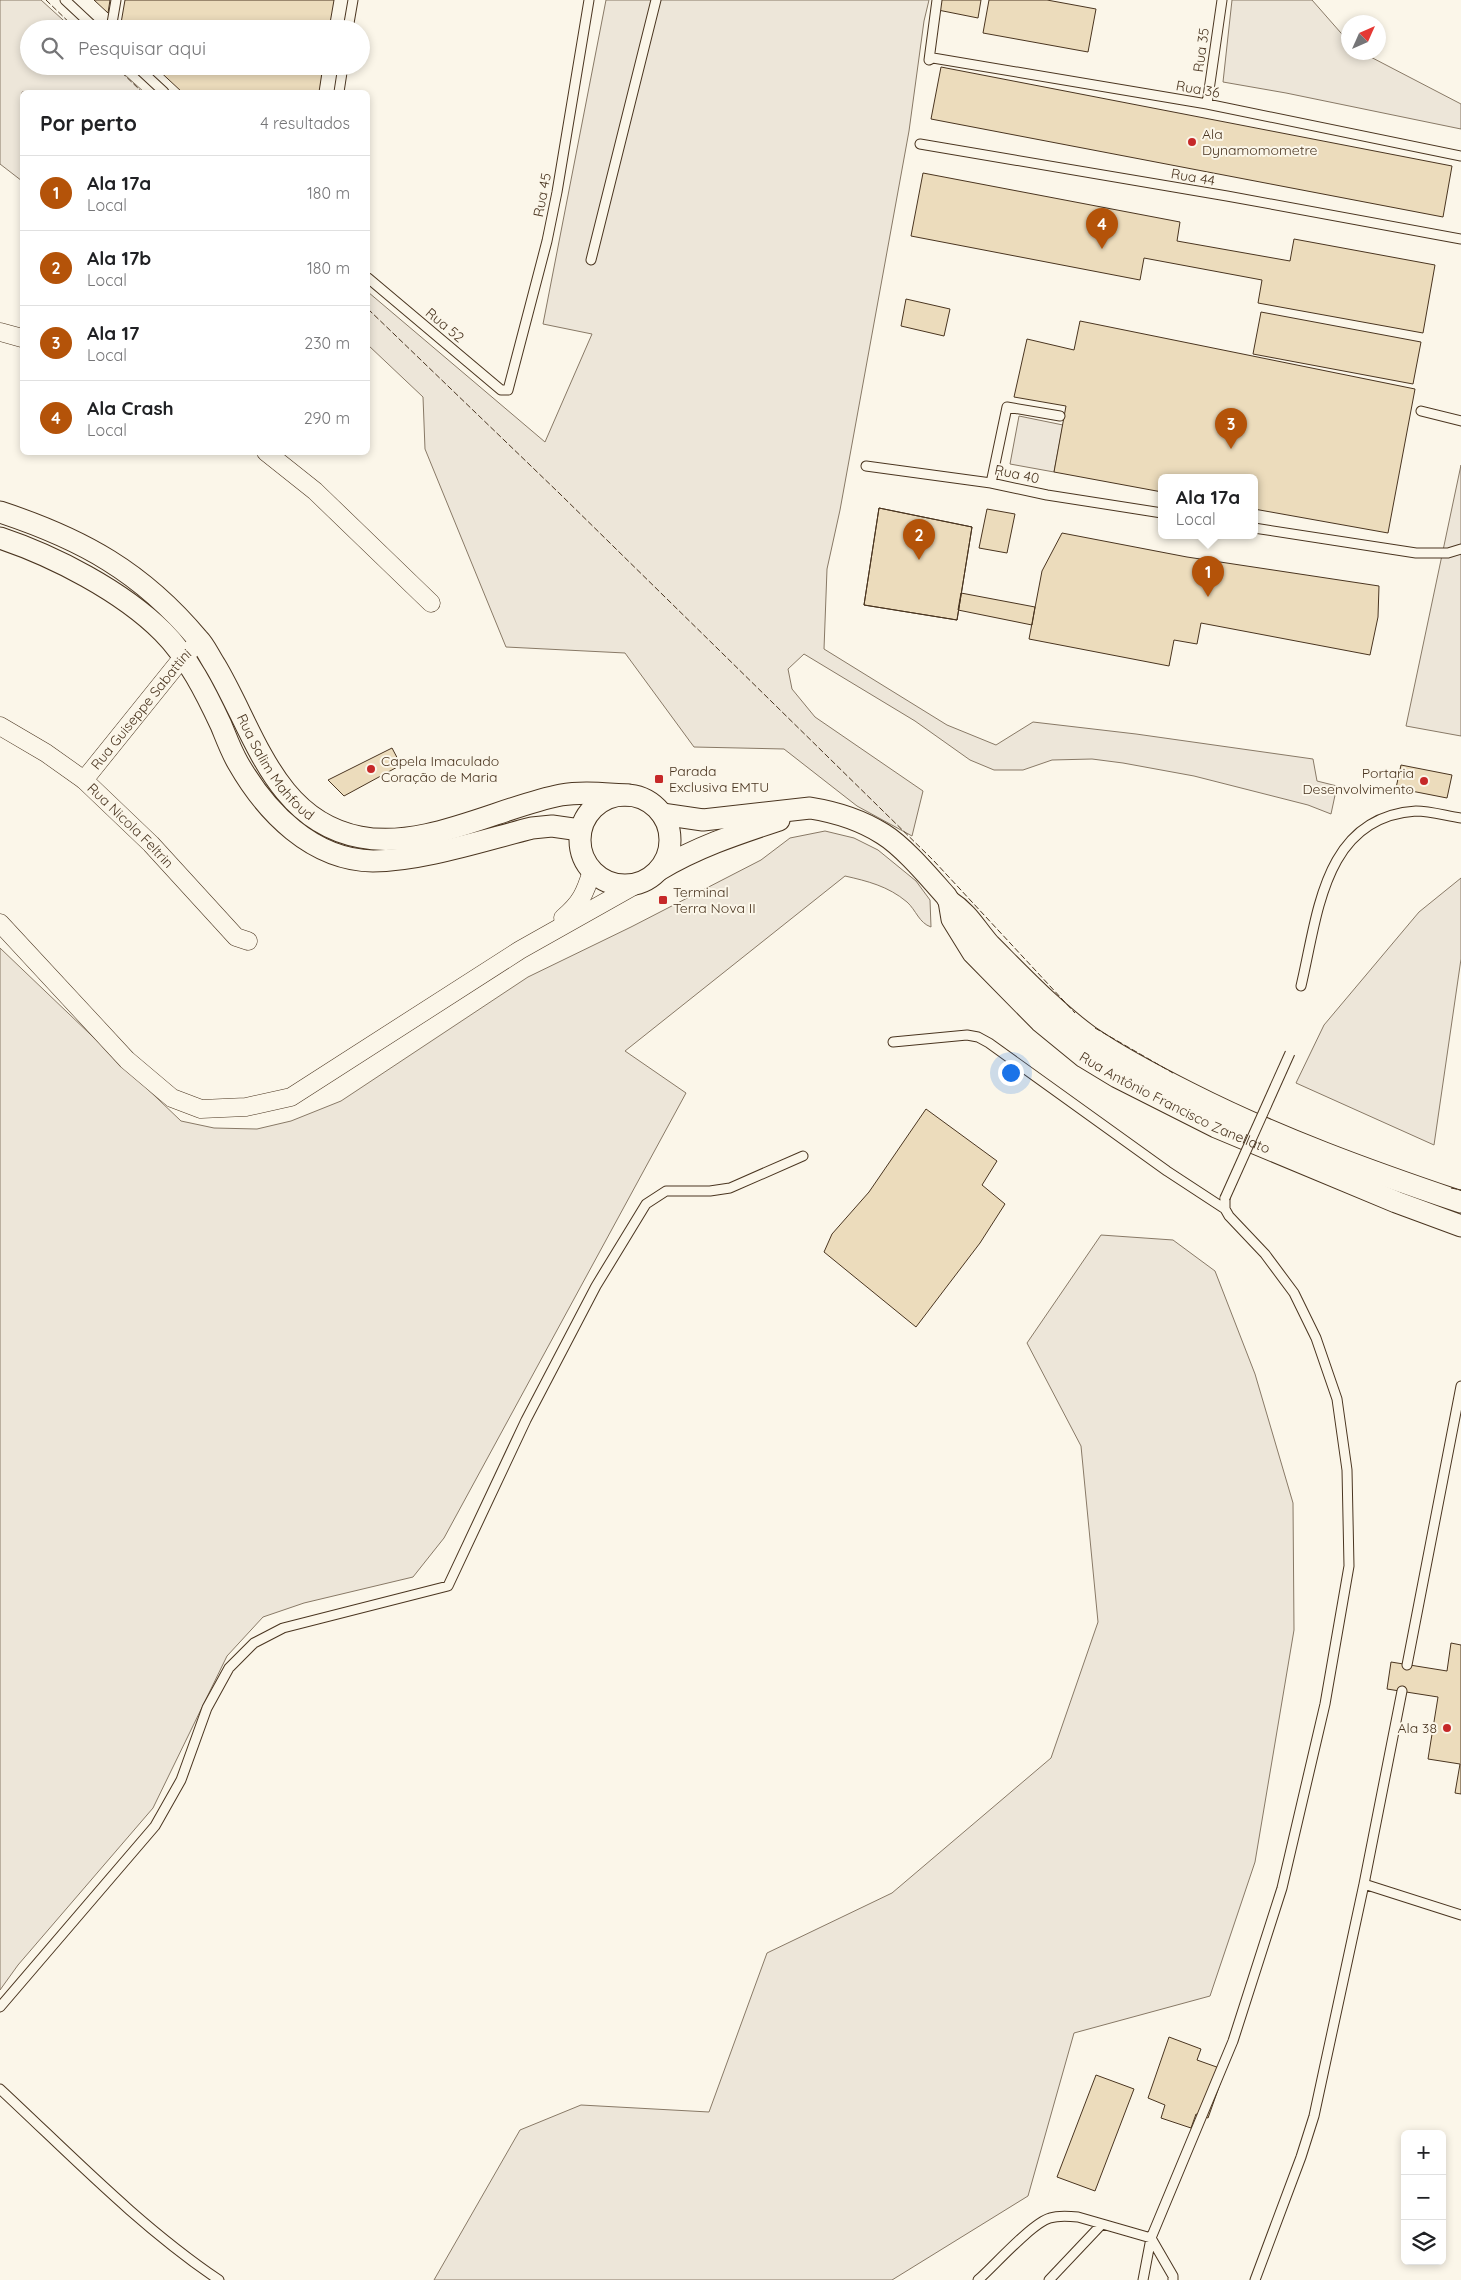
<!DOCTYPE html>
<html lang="pt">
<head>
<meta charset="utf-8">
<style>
	:root { --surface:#fff; --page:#f2f2f2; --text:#202124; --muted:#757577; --line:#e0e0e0; --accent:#b45309 }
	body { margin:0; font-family:Quicksand,sans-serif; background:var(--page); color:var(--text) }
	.controls { position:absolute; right:15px; bottom:15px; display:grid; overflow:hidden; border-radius:8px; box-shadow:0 2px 8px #0003 }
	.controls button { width:45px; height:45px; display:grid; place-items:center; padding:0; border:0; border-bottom:1px solid var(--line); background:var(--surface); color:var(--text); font:25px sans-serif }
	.compass { position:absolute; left:1341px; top:15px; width:45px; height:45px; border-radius:50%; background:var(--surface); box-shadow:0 2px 8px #0003; rotate:45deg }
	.you { position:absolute; left:1010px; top:1072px; width:18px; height:18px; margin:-12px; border:4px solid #fff; border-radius:50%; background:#1a73e8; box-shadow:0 0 0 8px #1a73e833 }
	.badge { display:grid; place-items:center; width:32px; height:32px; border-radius:50%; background:var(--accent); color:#fff; font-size:16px; font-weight:700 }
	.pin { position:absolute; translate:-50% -41px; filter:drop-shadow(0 1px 2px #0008) }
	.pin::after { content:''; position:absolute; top:26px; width:18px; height:15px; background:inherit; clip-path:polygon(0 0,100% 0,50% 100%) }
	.popup { position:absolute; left:1158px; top:474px; width:100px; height:65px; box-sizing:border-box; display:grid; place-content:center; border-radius:8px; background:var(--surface); filter:drop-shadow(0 1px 4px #0005); font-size:16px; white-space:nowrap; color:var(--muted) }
	.popup b { font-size:19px; color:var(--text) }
	.popup::after { content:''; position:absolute; left:50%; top:100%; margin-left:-10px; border:10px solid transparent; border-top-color:var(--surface) }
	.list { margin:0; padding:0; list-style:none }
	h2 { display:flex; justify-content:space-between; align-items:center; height:65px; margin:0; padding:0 20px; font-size:21px }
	h2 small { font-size:16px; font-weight:400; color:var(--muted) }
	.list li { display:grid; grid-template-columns:32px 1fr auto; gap:15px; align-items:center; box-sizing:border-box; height:75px; padding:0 20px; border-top:1px solid var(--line) }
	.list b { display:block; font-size:19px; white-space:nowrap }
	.list p { margin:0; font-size:16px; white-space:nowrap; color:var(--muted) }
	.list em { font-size:16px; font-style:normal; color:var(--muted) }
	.icon { flex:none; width:28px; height:28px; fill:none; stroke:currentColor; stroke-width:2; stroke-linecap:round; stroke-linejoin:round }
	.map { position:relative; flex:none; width:1461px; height:2280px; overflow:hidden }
	.search { position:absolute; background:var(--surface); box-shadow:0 2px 8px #0003; left:20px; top:20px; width:350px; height:55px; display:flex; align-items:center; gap:12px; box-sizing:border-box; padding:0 18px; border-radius:28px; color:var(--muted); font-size:19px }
	.panel { position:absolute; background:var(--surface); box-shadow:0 2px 8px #0003; left:20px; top:90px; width:350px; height:365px; border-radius:8px }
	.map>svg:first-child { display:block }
</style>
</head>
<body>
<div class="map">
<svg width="1461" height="2280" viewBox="0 0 1461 2280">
	<rect width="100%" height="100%" fill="#fbf6e9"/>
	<path fill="#ede6d9" stroke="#887966" d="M0,0h41l32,29h-44v37h86l29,26h-122v89l-22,-17z
		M606,0h323l-5,21 -15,110 -69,379 -13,59 -3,80 123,76 49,20 37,-23 103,12 177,25 4,22 20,5 -6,28 -23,-9 -114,-29 -71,-13 -31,-4 -40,1 -29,10h-29l-24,-10 -55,-39 -111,-67 -16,15 4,20 23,28 108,74 -11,45 -55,-30 -73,-57 -90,-2 -69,-94 -119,-6 -81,-198 -2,-52 -55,-52v-53l177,150 47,-108 -49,-10z
		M1232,0h80l36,41v11l15,1 98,51v25l-175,-36 -63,-11z
		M1019,416l44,9 -9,47 -44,-8z
		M1461,465v271l-55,-10z
		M825,831l29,7 24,12 38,31 14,19 1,27c-12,-4 -15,-17 -24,-25 -19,-16 -40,-21 -62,-26l-220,175 61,42 -242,445 -31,39 -109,26 -41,14 -36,39 -74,152 -135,157 -18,25v-1042l181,173 33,7 43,1 34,-8 50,-20 187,-124 103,-50 130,-67 29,-22z
		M1461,878v81l-27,186 -138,-62 28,-58 95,-113z
		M1101,1235l72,5 42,31 40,103 38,129 1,127 -39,232 -45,134 -136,37 -46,163 -136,84h-458l86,-150 61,-25 128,7 58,-159 125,-60 159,-135 47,-136 -17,-176 -54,-103z"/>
	<path fill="#ecdcbc" stroke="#4a3520" d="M94,0h16l-2,13z
		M125,0h209l-5,29h-209z
		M940,0h41l-3,18 -40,-8z
		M989,0h58l49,9 -8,43 -105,-19z
		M154,66h169l-4,26h-137z
		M941,67l511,99 -9,51 -512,-98z
		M923,173l257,49 -3,19 113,20 4,-22 141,26 -12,68 -165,-30 4,-23 -118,-22 -4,22 -229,-44z
		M906,299l44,10 -6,27 -43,-10z
		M1261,312l160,30 -8,42 -160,-30z
		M1080,321l335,68 -27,144 -134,-24v-31h-92v14l-108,-20 12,-66 -52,-9 13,-58 47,11z
		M879,508l93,19 -15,93 -93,-15z
		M879,508l93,19 -15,93 -93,-15z
		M987,509l28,5 -8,39 -28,-5z
		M1062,533l125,24 192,29 -1,31 -8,38 -169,-32 -4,21 -23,-4 -5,26 -140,-27 13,-68z
		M961,593l74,14 -3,18 -74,-15z
		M392,748l9,17 -57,31 -16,-16z
		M1401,765l51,10 -5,23 -51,-10z
		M926,1109l71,52 -15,24 23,19 -25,39 -64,84 -92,-75 8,-18 37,-42z
		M1451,1643l10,2v149l-6,-1 5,-29 -32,-5 10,-62 -51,-8 4,-27 56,9z
		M1169,2037l32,12 -4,11 28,10 -17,48 -12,-4 -5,14 -30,-10 4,-13 -17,-7z
		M1096,2075l38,14 -39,102 -38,-14z"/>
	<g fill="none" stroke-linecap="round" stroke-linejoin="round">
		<g stroke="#4a3520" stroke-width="11">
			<path id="service" d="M65,0l31,29
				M937,0l-8,60 4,-2 274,46 254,52
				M111,29l5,-29
				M348,29l5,-29
				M136,66l28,26
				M339,92l4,-26
				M1207,104l15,-104
				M920,144l307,52 234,43
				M591,260l65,-260
				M368,278l133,112h7l39,-149 10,-49 32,-192
				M1421,411l40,10
				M866,466l125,17 56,12 115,18
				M991,483l16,-76 53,9
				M1254,528l162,25h32l13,-4
				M1301,986c17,-71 22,-169 115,-175 14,0 31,5 45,7
				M893,1042l74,-7 11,2 11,6 178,128 58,38
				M1407,1665l54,-279
				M1364,1884l97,31
				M0,2007l155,-181 26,-46 26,-72 22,-40 25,-25 29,-15 165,-42 78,-166 70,-134 50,-82 20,-13h44l20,-3 73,-32
				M0,2089c71,66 139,137 219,191
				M978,2280c16,-14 54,-57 72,-62 9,-3 19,-2 28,-1l73,21 22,38v4
				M1049,2280l53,-56
				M1143,2280l8,-42 82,-197 49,-153 43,-184 24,-138 -2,-96 -10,-71 -21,-61 -22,-45 -29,-39 -36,-38 -4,-7v-11
				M1255,2280l46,-123 13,-41 50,-232 38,-193"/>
		</g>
		<g stroke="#4a3520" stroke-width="19">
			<g id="minor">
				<path d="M0,332l22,6"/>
				<path d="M266,452l49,39 116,112"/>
				<path id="s1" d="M0,726l46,27 38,27 67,64 85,93 12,4"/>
				<path id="s2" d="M84,780l99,-123 17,-16"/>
				<path d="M563,918c18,-15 22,-25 29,-47"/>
				<path d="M0,923l127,137 45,38 29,11 45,-2 45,-10 229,-147 119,-67"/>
			</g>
		</g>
		<g stroke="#4a3520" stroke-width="23">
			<g id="tertiary">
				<path id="s3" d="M0,512c82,27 142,60 198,127 7,7 11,17 17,26 39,65 59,156 145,172 65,13 139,-30 201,-42 22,-4 45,-1 67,0"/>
				<path d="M0,538c54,18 122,53 163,94 25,25 43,61 58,93 5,12 10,26 17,38 28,49 74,97 135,98 48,0 111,-21 159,-33l20,-2 28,4"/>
				<circle cx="625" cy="840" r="45"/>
				<path id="s4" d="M662,814l41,6 107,-12c25,4 51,12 73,26 21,13 46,43 63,62l3,5 3,18 21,34 67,68 44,36 33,20 99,50 180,75 65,24"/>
				<path d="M659,870c38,-23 78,-36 120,-50"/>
				<path d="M949,901c20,13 26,27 41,44 32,32 63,65 100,92 32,22 67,40 101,57 87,44 178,77 270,108"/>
			</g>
		</g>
		<use href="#service" stroke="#fbf6e9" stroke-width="9"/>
		<use href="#minor" stroke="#fbf6e9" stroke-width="18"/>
		<use href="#tertiary" stroke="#fbf6e9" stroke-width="21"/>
		<g stroke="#4a3520" stroke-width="11" stroke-linecap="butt">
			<path id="service-bridge" d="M1225,1198l65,-145"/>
		</g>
		<use href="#service-bridge" stroke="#fbf6e9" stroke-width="9"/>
		<path stroke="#4a3520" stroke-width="1" stroke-dasharray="6 2.5" stroke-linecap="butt" d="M46,0l30,29
			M115,66l27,26
			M368,309l191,184 375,368 141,152
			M1095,1028l78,45
			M1451,1188l10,2"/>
	</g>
	<g fill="#c62828" stroke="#fbf6e9" stroke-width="2">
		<circle cx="1192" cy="142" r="5"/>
		<circle cx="371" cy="769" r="5"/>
		<rect x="654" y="774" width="10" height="10" rx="2.5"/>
		<circle cx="1424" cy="781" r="5"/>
		<rect x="658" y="895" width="10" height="10" rx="2.5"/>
		<circle cx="1447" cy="1728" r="5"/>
	</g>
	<g text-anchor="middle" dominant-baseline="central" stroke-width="4" stroke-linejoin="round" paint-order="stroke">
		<g font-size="14" fill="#4a3520" stroke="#fbf6e9">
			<text transform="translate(1201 50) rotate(-82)">Rua 35</text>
			<text transform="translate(1198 89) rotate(10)">Rua 36</text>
			<text transform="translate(1193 177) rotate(10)">Rua 44</text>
			<text transform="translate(542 195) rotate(-79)">Rua 45</text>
			<text transform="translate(445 325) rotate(40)">Rua 52</text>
			<text transform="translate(1017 474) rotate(12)">Rua 40</text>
			<text stroke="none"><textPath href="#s2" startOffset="91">Rua Guiseppe Sabattini</textPath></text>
			<text stroke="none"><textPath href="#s3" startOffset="389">Rua Salim Mahfoud</textPath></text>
			<text stroke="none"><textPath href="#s1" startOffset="165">Rua Nicola Feltrin</textPath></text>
			<text stroke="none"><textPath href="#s4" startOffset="634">Rua Antônio Francisco Zanellato</textPath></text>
		</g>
		<g font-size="14" fill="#4a3520" stroke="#fbf6e9" text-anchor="start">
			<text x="1202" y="134">Ala<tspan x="1202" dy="16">Dynamomometre</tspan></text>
			<text x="381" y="761">Capela Imaculado<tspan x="381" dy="16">Coração de Maria</tspan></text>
			<text x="669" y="771">Parada<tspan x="669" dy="16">Exclusiva EMTU</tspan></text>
			<text x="1414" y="773" text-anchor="end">Portaria<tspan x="1414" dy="16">Desenvolvimento</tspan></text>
			<text x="673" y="892">Terminal<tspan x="673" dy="16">Terra Nova II</tspan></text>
			<text x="1437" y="1728" text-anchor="end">Ala 38</text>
		</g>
	</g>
</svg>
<div class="controls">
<button>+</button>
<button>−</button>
<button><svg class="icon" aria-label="layers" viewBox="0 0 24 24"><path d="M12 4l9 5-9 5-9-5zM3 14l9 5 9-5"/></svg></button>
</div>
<svg class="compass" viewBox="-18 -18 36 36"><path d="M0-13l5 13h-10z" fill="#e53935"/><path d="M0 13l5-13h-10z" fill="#757577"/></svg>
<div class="you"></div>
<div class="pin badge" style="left:1208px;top:597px">1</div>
<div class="popup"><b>Ala 17a</b>Local</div>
<div class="pin badge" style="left:919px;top:560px">2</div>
<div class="pin badge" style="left:1231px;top:449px">3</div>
<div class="pin badge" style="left:1102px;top:249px">4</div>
<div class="search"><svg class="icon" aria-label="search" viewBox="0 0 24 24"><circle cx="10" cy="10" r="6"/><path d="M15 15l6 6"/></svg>Pesquisar aqui</div>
<section class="panel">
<h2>Por perto<small>4 resultados</small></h2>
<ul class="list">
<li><span class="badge">1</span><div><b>Ala 17a</b><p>Local</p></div><em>180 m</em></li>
<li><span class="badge">2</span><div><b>Ala 17b</b><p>Local</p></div><em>180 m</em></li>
<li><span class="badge">3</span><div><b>Ala 17</b><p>Local</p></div><em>230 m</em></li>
<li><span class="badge">4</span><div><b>Ala Crash</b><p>Local</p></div><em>290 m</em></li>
</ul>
</section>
</div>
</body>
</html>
